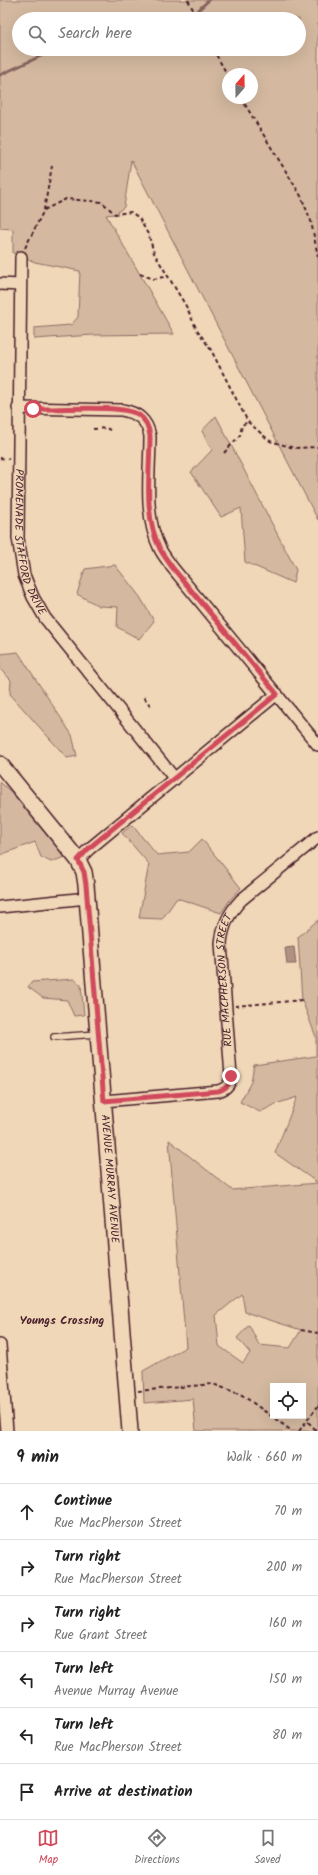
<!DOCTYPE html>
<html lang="en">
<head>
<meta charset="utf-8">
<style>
	:root { --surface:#fff; --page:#f2f2f2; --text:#222; --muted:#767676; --line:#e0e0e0; --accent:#d1495b }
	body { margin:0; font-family:Kalam,sans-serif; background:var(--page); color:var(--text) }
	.controls { position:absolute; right:12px; bottom:12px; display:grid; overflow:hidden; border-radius:0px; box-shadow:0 4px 16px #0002 }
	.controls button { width:36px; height:36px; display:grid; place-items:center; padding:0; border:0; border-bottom:1px solid var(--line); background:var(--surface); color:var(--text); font:20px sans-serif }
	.compass { position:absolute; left:222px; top:68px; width:36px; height:36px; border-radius:50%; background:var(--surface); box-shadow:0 4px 16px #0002; rotate:20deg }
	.stop { position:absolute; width:12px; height:12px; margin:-9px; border:3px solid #d1495b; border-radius:50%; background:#fff }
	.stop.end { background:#d1495b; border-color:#fff; box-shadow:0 1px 4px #0008 }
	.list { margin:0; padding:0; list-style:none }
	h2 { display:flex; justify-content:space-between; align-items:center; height:52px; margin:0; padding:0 16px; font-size:17px }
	h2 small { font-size:13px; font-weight:400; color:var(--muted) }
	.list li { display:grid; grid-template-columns:26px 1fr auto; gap:12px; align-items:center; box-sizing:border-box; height:56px; padding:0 16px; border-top:1px solid var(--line) }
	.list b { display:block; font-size:15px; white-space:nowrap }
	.list p { margin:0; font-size:13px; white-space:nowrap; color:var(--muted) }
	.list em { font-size:13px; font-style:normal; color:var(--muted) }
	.icon { flex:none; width:22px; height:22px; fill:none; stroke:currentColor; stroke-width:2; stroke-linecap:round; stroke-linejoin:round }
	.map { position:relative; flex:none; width:318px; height:1431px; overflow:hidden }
	.search { position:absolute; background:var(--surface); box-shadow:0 4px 16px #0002; left:12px; right:12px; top:12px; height:44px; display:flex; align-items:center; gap:10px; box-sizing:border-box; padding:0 14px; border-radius:22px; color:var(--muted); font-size:15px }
	.sheet { height:388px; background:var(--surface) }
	nav { display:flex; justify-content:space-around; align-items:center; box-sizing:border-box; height:56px; border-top:1px solid var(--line); background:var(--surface); font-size:11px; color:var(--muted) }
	nav a { display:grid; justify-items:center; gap:2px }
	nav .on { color:var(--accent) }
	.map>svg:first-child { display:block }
</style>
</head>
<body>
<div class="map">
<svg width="318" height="1431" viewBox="0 0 318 1431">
	<rect width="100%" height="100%" fill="#efd7b7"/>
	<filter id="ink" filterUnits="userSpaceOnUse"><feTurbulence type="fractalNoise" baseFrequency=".025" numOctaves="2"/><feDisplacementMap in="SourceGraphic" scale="8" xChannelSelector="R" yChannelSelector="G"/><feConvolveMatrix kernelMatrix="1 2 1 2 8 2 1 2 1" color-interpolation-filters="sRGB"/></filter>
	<g filter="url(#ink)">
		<path fill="#d4b9a0" stroke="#8f6c66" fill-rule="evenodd" d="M0,0h318v520l-187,-360 -7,47 -9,7 -9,1 68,119 -81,1 -59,4v-11l37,-3 7,-8 2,-46 -45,-9 -22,-9v-24l-13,-1zM19,19h280v30h-280zM228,74h24v24h-24z
			M216,416l80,154 -3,13 -48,-21 -4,-54 -20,9 -30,-45 21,-22 -10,-19z
			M115,565l25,32 14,24 -15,18 -22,-12 1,-20 -19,-1 -22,-12 8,-25z
			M18,652l54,83 5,21 -10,2 -57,-64 1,-14 -11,-11v-15z
			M0,782l10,9 55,66 -14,5 -10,-5 -6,-15 -35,13z
			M132,825l25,30 32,-3 13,-13 39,49 -11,12 -9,13 -44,-15 -15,21 -23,-1 10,-54 -27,-31z
			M318,920v511h-122l-3,-32 -49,4 -1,-32 43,-24 -17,-207 63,50 86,-7 -43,-30 22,-56 -21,7 -16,8 -20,-10 11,-20 3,-17 62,-9v-19l-14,-37 -4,-63zM242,1294l3,18 56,18 -11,18 -31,-3 -10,-20 -12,13 13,15 -7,10 -24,-17 -3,-31zM273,1386h30v30h-30z
			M74,979l7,6 3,30 -10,1 -7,-16 -24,-2 -15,-11 4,-5z"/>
		<path fill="#b09181" stroke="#87635f" d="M294,947l2,17h-9l-2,-16z"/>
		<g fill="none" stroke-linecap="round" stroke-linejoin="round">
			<path stroke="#87635f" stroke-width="3" d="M162,19l33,-6 14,-13
				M0,75l56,-26"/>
			<g stroke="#4a1f2b" stroke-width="8">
				<path id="lane" d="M54,1037l44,-3"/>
			</g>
			<g stroke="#4a1f2b" stroke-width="14">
				<g id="street">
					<path id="s1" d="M21,257l-3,281 6,37 9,22 12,21 130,161"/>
					<path d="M0,284l20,1"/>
					<path d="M18,408l104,2c16,3 25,10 28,26 0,37 -7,79 10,113 3,6 8,12 12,18l146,178"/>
					<path d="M78,860l11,-11 188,-155"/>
					<path d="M0,907l87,-9"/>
					<path id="s2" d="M104,1101l114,-10c8,-2 12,-6 13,-15l-10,-133c2,-18 8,-30 20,-43l77,-63"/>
					<path d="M0,1345l7,86"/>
				</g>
			</g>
			<g stroke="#4a1f2b" stroke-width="18">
				<g id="secondary">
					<path id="s3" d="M0,764l78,96 6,12 2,13 44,546"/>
				</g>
			</g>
			<path stroke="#4a1f2b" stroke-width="2" stroke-dasharray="4 3" stroke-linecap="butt" d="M188,0l10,19
				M213,49l15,27
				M241,98l60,98 10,25 7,36
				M44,210l22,-11 36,3 13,12 16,-2 8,6 10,18 5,17 32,53 10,22 15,22 37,72 22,19 24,7 24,-1
				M25,248l19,-38 8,-44
				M140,274l14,5 14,-3
				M93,429l13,-1 4,2
				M224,453l16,-18 2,-10 6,-3
				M0,458l9,1
				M144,697l8,11
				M235,1006l67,-6
				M301,1330l17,3
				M138,1391l75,-7 29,11 50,36
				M308,1422l9,9
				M299,1431l19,-25"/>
			<use href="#lane" stroke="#efd7b7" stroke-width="5.5"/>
			<use href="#street" stroke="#efd7b7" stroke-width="11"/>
			<use href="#secondary" stroke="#efd7b7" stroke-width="15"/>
		</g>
	</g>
	<g fill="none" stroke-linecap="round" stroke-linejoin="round" filter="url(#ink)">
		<path stroke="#d1495b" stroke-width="5" d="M33,409c23,1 89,-5 106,6 7,5 10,13 11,21 0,37 -7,79 10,113 3,6 8,12 12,18l105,127 -188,154 -11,12 6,12 2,13 18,216 114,-10c8,-2 12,-6 13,-15"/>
	</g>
	<g text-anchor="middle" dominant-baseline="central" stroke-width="4" stroke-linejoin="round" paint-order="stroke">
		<g font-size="11" fill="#4a1f2b" stroke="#efd7b7">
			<text stroke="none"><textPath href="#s1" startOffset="287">PROMENADE STAFFORD DRIVE</textPath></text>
			<text stroke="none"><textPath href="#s2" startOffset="232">RUE MACPHERSON STREET</textPath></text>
			<text stroke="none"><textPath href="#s3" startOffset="445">AVENUE MURRAY AVENUE</textPath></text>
		</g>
		<g font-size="12" font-weight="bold" fill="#4a1f2b" stroke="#efd7b7">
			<text x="62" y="1320">Youngs Crossing</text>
		</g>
	</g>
</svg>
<div class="controls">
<button><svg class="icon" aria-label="locate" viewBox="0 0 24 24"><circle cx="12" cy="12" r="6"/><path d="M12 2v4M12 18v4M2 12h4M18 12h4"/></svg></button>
</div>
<svg class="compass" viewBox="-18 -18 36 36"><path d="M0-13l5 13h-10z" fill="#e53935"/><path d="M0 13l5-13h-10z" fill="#767676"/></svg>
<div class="stop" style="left:33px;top:409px"></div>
<div class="stop end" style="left:231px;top:1076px"></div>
<div class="search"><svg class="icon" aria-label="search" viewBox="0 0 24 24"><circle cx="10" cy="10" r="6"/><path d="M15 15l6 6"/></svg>Search here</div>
</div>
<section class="sheet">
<h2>9 min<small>Walk · 660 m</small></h2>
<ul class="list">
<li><svg class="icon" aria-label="ahead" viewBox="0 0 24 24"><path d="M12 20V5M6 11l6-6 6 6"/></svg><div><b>Continue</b><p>Rue MacPherson Street</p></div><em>70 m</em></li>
<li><svg class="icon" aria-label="right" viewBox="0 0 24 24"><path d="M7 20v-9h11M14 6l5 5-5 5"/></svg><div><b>Turn right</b><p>Rue MacPherson Street</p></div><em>200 m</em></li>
<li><svg class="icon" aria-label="right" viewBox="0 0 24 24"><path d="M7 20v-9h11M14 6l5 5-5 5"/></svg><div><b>Turn right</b><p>Rue Grant Street</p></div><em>160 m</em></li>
<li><svg class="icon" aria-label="left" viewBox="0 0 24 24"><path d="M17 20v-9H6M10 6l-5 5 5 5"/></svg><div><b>Turn left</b><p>Avenue Murray Avenue</p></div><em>150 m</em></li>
<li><svg class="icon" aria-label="left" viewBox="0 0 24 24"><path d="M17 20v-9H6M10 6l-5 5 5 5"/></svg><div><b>Turn left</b><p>Rue MacPherson Street</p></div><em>80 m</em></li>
<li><svg class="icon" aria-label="arrive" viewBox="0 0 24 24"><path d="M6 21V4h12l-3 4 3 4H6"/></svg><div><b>Arrive at destination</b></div></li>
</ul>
</section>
<nav>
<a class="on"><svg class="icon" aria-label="map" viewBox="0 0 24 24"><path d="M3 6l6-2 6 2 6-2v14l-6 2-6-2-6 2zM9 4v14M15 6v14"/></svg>Map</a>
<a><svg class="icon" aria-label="directions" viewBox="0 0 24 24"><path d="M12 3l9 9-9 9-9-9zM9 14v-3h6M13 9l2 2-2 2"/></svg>Directions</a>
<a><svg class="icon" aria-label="saved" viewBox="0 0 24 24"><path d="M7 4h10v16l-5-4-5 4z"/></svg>Saved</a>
</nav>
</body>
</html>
